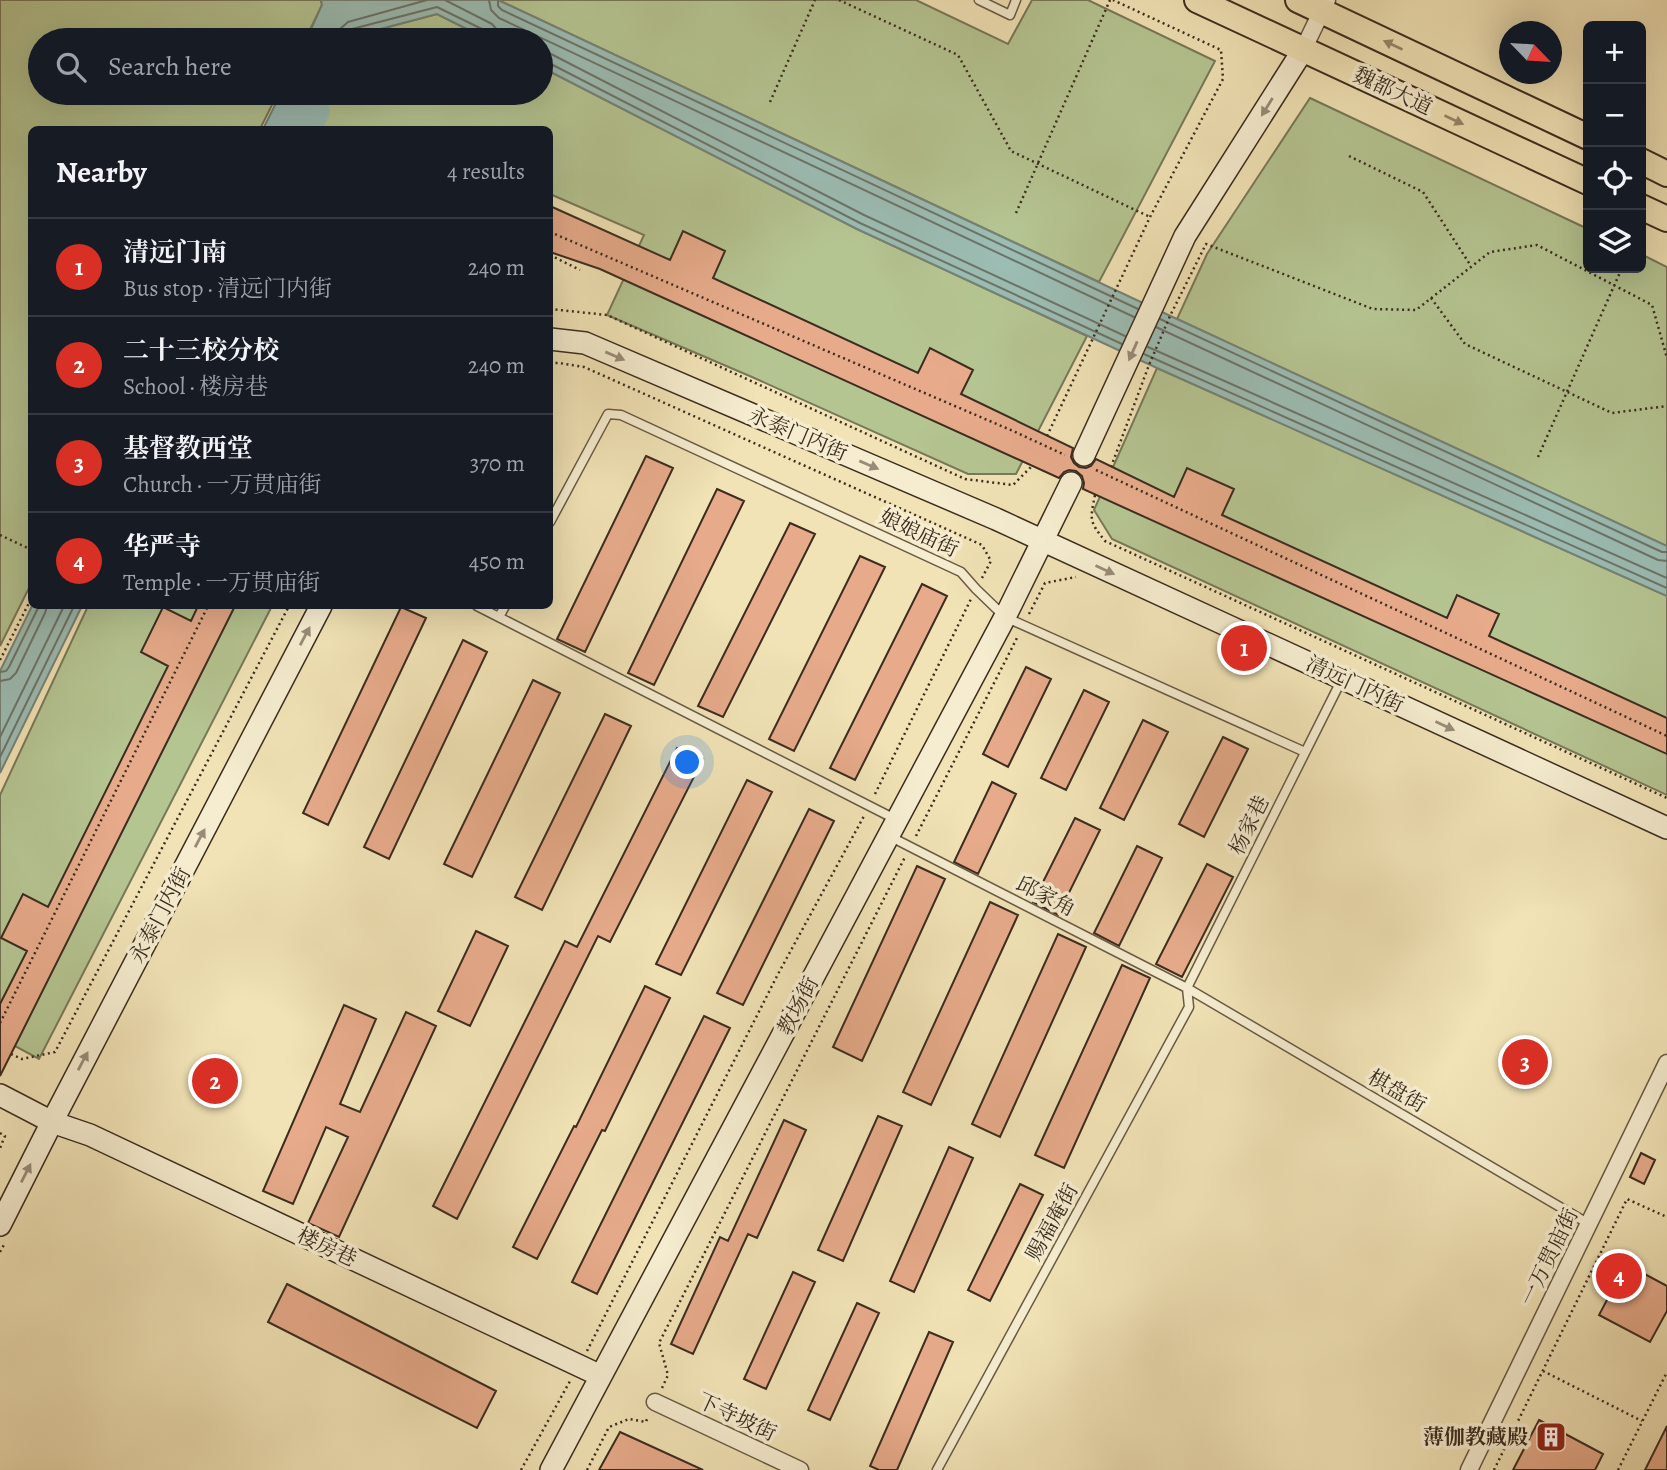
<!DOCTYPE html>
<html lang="en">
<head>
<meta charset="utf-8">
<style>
	:root { --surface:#171b24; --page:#20242c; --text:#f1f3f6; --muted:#9ea1a6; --line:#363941; --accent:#d93025 }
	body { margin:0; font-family:Alegreya,"Noto Serif SC",serif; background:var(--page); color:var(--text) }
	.controls { position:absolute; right:21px; top:21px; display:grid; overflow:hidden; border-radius:10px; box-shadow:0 7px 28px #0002 }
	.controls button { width:63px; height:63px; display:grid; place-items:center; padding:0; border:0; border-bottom:2px solid var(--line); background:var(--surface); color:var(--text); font:35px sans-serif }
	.compass { position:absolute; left:1499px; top:21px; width:63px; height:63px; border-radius:50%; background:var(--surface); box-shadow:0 7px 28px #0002; rotate:115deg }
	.you { position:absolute; left:688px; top:763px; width:24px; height:24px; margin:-18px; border:5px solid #fff; border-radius:50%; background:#1a73e8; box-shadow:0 0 0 10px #1a73e833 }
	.badge { display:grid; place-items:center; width:46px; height:46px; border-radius:50%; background:var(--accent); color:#fff; font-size:23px; font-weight:700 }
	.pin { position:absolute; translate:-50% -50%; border:4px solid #fff; box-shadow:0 2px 7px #0006 }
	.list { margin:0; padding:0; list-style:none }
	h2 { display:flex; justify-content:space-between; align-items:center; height:91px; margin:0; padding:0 28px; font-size:30px }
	h2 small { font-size:23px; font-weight:400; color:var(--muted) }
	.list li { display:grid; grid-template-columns:46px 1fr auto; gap:21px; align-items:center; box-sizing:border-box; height:98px; padding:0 28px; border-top:2px solid var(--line) }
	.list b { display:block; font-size:26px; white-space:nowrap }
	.list p { margin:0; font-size:23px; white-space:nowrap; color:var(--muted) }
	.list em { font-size:23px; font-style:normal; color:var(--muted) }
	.icon { flex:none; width:38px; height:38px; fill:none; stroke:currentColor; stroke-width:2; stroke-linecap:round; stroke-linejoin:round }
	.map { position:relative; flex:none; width:1667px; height:1470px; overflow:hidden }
	.search { position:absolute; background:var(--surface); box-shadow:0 7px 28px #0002; left:28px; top:28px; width:525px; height:77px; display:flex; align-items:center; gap:18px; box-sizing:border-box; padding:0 24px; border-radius:38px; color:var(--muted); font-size:26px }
	.panel { position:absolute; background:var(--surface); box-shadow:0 7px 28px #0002; left:28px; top:126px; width:525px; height:483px; border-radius:10px }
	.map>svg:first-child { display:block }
</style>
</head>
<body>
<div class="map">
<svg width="1667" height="1470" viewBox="0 0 1667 1470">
	<rect width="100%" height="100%" fill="#f1e3b6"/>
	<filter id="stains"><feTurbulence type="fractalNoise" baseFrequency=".00286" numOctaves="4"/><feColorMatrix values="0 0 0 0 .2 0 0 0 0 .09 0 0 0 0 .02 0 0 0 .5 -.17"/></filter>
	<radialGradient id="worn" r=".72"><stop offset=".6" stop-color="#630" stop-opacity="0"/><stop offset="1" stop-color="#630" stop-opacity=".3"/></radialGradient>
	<path fill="#b5c592" stroke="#787858" stroke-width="2" d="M0,0h321l1,5 -17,35h-265v53h238l-18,36 -228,1 -1,454 -31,62z
		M498,0h418l92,44 24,-44h56l127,61 -116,221z
		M437,14l52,26h-138l3,-4z
		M541,67l316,162 230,107 -71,138h-48l-216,-97 -145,-62 37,-80 -94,-41v-64h-243l17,-37h217z
		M1310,98l278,131v39h53v-14l26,13v279l-490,-227 30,-65z
		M1157,368l510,228v199l-555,-256 -18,-29z
		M88,606h184l-233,453 -39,-21v-243z"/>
	<path fill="#9cbdb4" stroke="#758378" stroke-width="2" d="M321,0h177l679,319 490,227v50l-510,-228 -300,-139 -316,-162v-27h-52l-52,-26 -83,22 -3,4h-45l16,-35z
		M281,93h43l-17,36h-44z
		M32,606h50l-82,167v-102z"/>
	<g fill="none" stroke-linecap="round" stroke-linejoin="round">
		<path stroke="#6c746a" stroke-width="2" d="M445,0l47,24 6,7 1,9
			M489,0l2,10 8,8 635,299
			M498,0v6l4,4 636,299
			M337,40l3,-11 8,-7 79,-22
			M346,40l1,-7 5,-4 85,-22 49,24 4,4v5
			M541,52l10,2 313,161 261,121
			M541,61l6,1 313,161 262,121
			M1160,319l502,233h5
			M1156,327l502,233 9,1
			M1148,347l519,231
			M1144,354l523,234
			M0,672l6,-1 3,-4 30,-61
			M0,681l10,-2 6,-6 29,-60 2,-7
			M0,737l64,-131
			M0,757l74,-151"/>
		<path stroke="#9cbdb4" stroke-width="18" d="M312,130l9,-19"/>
	</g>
	<path fill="#e7ab8b" stroke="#3b2c1f" stroke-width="2" d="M550,206l120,54 13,-29 42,20 -12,27 205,95 12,-25 43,22 -12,24 112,54 -2,9 3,6 5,4 7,1 5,-2 5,-7 78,38 13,-29 47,21 -12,26 225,103 10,-23 42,19 -10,22 178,82v36l-584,-265 1,-6 -2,-7 -6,-5 -7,-1 -5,2 -5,6 -459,-209 -50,-17z
		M646,456l27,12 -88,184 -28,-13z
		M717,489l27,12 -90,184 -26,-12z
		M790,523l25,11 -92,183 -25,-11z
		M860,556l25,11 -91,184 -25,-12z
		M922,584l25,12 -92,184 -25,-12z
		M198,606h37l-235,470v-72l27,-53 -26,-13 22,-44 25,13 120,-241 -27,-14 22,-45 28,14z
		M401,607l25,11 -98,207 -25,-12z
		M463,640l24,12 -98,207 -25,-12z
		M1026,667l25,12 -43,88 -25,-13z
		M533,680l27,13 -88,184 -28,-13z
		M1084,690l25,12 -43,88 -25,-12z
		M605,714l26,12 -89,184 -27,-13z
		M1143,720l25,12 -44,88 -24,-12z
		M1223,737l25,12 -44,88 -25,-13z
		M677,748l26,11 -93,183 -12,-6 -141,283 -24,-13 132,-265 12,6z
		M747,780l25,12 -91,183 -25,-11z
		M992,782l24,12 -38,80 -24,-12z
		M809,809l25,12 -91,184 -26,-12z
		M1075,818l25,12 -42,85 -25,-13z
		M1137,846l25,12 -43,88 -25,-13z
		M1207,864l26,13 -51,100 -26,-13z
		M917,866l28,13 -83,182 -29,-14z
		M990,902l28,13 -87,190 -28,-13z
		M476,931l32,15 -38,80 -32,-15z
		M1058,934l28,13 -86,190 -28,-13z
		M1122,965l28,13 -86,190 -29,-13z
		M645,986l25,12 -65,133 -3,-1 -65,129 -24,-12 61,-121 2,1z
		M344,1005l32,14 -36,85 20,8 46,-100 30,14 -97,211 -31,-14 40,-86 -22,-10 -33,77 -30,-13z
		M704,1016l26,12 -133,266 -25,-12z
		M878,1116l24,10 -59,135 -25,-11z
		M784,1120l22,10 -49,108 -9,-4 -55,120 -22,-10 49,-107 8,4z
		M949,1147l24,11 -59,134 -24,-11z
		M1641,1153l14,7 -11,24 -14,-7z
		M1020,1184l23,11 -53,106 -22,-11z
		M1626,1264l41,22v25l-17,31 -51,-27z
		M793,1272l22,10 -49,107 -22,-10z
		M287,1284l209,107 -19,37 -209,-106z
		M857,1303l22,10 -49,107 -22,-10z
		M929,1332l24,10 -56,128h-18l-9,-4z
		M1539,1420l64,34 -8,16h-82z
		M1667,1426v44h-22z
		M620,1432l83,38h-104z"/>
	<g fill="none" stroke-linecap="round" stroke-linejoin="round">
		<g stroke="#685a45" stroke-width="11">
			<path id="lane" d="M979,0l31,15 6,-15
				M550,522l58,-108 13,1 340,157 15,17 29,28 300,135
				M477,606l418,213
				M499,617l6,-11
				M891,837l296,151 402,236
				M1187,988l154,-307
				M937,1470l252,-463 -2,-19"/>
		</g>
		<g stroke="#685a45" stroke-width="19">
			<path id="street" d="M1303,50l24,-50
				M655,1402l145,68
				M1469,1470l198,-407"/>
		</g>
		<g stroke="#3b2c1f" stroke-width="24">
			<path id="secondary" d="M550,339l35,4 411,176 671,309
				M1084,455l101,-219 118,-186
				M0,1095l52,27 38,13 511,241
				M0,1225l52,-103 269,-516
				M551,1470l454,-853 66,-134"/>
		</g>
		<g stroke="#3b2c1f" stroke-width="28">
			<path id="primary" d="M1197,0l391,182
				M1298,0l290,137
				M1641,161l26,13
				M1641,207l26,12"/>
		</g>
		<path stroke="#3b2c1f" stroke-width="2.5" stroke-dasharray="2 3.5" stroke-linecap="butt" d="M839,0l119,55 53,96 139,66
			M770,102l45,-102
			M1349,156l74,36 48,74
			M1016,213l94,-213
			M550,232l463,199 52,24
			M550,255l30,15
			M1431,298l34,46 147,69 55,-7
			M550,309l57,6 358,164 48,6 19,-19
			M550,363h9l25,4 398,178 9,16 -9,17
			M1047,436l103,-219 73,-138 -2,-29 -108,-50
			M1538,457l84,-189
			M1111,467l38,-102 21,-49 36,-72 167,65 43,1 74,-58 47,-7 115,60 15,53
			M1096,470l571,266
			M1095,495c-5,25 -6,26 10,46l562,257
			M0,535l32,15
			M1029,614l16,-31 31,-6
			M0,660l32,-63
			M875,794l96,-195
			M916,836l102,-200
			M0,1023l208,-417
			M11,1054l11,5 33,-7 234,-446
			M0,1133l5,3 -5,12
			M0,1252l5,-9
			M587,1351l190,-375 87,-160
			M1543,1371l99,50
			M662,1388l6,-13 -9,-32 246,-486
			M521,1470l49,-89
			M587,1470l22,-43 20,-8 17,3 2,-6
			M1494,1470l133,-271 40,18
			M1618,1470l49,-98"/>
		<use href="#lane" stroke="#f6edd0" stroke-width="8"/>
		<use href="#street" stroke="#f6edd0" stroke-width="16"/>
		<use href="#secondary" stroke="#f6edd0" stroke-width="21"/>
		<use href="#primary" stroke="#f1e3b6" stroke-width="24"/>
	</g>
	<defs><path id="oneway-solid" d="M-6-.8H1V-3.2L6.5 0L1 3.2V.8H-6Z" transform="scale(1.75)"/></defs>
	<g fill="#96886a">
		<use href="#oneway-solid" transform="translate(1393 45) rotate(-155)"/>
		<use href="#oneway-solid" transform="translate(1454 120) rotate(25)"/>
	</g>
	<g fill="#988c78">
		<use href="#oneway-solid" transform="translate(1267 107) rotate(122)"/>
		<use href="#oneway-solid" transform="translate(1133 351) rotate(114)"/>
		<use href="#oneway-solid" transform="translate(615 356) rotate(23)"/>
		<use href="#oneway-solid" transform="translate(869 465) rotate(23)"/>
		<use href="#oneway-solid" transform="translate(1105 570) rotate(25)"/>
		<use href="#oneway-solid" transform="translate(305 636) rotate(-62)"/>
		<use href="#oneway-solid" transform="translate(1445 726) rotate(25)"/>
		<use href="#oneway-solid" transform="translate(200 838) rotate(-62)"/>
		<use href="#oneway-solid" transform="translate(83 1061) rotate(-62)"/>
		<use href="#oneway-solid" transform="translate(26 1173) rotate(-63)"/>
	</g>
	<defs>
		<g id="building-square" transform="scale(1.575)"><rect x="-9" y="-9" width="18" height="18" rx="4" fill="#8f2418" stroke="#f6edd0"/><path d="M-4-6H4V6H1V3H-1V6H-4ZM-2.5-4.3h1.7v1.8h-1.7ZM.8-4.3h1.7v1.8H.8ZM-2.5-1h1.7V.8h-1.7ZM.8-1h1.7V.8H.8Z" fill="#fff"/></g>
	</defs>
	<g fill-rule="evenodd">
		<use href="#building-square" x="1551" y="1437"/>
	</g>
	<g text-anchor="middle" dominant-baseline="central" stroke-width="7" stroke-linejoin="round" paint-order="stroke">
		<g font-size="21" fill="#3b2c1f" stroke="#f6edd0">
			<text transform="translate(1393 91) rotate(25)">魏都大道</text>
			<text transform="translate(798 434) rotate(23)">永泰门内街</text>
			<text transform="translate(919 533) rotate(25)">娘娘庙街</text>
			<text transform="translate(1355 684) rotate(25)">清远门内街</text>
			<text transform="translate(1249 825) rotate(-64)">杨家巷</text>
			<text transform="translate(1046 896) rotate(27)">邱家角</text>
			<text transform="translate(160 915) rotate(-62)">永泰门内街</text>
			<text transform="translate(798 1006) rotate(-62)">教场街</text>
			<text transform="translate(1397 1091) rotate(30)">棋盘街</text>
			<text transform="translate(1052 1222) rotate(-61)">赐福庵街</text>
			<text transform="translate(327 1247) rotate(25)">楼房巷</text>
			<text transform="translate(1549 1257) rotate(-64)">一万贯庙街</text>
			<text transform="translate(737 1417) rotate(25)">下寺坡街</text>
		</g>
		<g font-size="21" font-weight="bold" fill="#3b2c1f" stroke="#f6edd0" text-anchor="end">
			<text x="1528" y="1437">薄伽教藏殿</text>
		</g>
	</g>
	<rect width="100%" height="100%" filter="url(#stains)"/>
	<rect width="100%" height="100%" fill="url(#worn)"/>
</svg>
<div class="controls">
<button>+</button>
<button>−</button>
<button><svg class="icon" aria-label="locate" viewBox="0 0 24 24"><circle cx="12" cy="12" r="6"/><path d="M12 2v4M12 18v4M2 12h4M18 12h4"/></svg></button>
<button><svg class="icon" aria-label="layers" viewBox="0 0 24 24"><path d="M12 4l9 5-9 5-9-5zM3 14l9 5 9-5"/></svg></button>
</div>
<svg class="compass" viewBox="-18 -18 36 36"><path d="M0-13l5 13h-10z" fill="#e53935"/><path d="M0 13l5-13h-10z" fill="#9ea1a6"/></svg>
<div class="you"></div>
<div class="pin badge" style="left:1244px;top:648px">1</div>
<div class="pin badge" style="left:215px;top:1081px">2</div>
<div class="pin badge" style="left:1525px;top:1062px">3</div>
<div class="pin badge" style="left:1619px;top:1276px">4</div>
<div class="search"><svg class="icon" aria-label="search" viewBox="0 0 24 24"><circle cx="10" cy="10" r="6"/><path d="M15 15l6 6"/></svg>Search here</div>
<section class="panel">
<h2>Nearby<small>4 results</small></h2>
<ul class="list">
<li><span class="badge">1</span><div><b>清远门南</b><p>Bus stop · 清远门内街</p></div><em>240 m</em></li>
<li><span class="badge">2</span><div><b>二十三校分校</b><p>School · 楼房巷</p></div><em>240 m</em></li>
<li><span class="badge">3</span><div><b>基督教西堂</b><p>Church · 一万贯庙街</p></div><em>370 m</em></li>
<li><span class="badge">4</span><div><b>华严寺</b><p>Temple · 一万贯庙街</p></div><em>450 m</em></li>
</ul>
</section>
</div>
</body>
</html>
